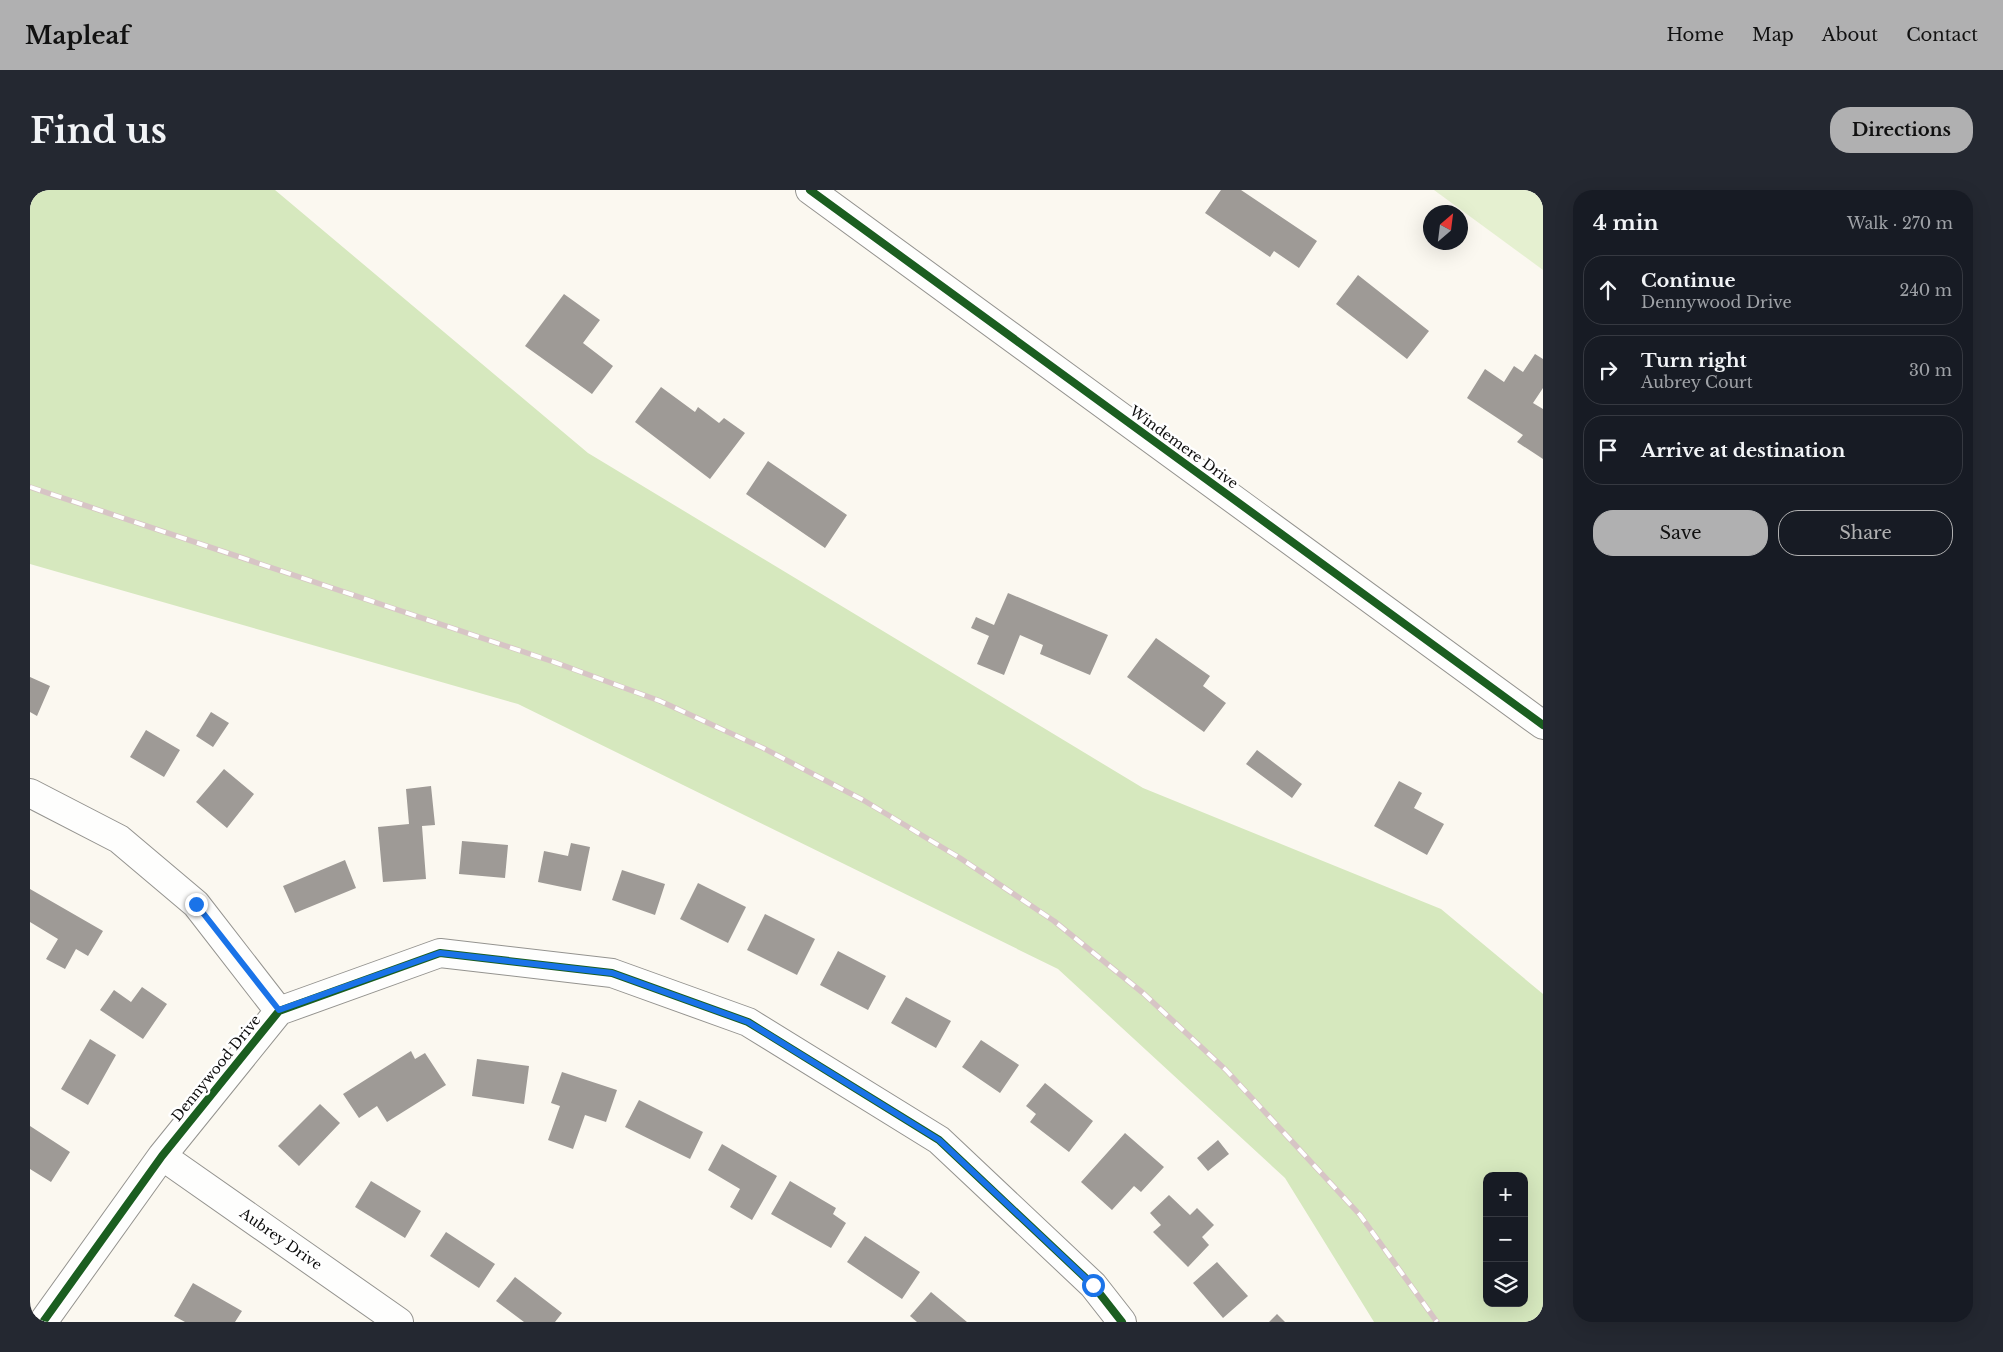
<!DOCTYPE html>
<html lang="en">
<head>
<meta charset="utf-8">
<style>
	:root { --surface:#171b24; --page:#242831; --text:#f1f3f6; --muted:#9ea1a6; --line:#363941; --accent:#b0b0b1 }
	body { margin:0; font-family:"Libre Baskerville",serif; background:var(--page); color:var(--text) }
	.controls { position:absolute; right:15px; bottom:15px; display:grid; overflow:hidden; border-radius:10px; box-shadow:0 5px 20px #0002 }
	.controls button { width:45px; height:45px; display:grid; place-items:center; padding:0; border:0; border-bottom:1px solid var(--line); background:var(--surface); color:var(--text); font:25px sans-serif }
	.compass { position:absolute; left:1393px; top:15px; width:45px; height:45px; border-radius:50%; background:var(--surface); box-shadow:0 5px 20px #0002; rotate:28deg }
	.stop { position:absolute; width:15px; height:15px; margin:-11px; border:4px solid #1a73e8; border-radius:50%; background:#fff }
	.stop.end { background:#1a73e8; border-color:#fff; box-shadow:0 1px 5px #0008 }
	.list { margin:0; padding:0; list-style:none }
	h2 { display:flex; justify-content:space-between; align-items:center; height:65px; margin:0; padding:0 20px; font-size:21px }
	h2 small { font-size:16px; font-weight:400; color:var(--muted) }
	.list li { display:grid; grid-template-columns:32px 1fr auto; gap:15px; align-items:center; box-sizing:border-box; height:70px; margin:0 10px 10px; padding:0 10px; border:1px solid var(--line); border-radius:20px }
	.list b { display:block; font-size:19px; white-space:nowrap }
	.list p { margin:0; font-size:16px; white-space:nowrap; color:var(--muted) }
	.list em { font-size:16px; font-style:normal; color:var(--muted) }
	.actions { display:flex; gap:10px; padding:15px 20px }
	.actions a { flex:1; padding:11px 0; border:1px solid var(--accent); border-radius:20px; text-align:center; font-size:18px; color:var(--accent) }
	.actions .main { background:var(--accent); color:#111 }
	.icon { flex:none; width:28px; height:28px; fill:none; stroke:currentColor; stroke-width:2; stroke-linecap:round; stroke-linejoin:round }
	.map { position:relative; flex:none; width:1513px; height:1132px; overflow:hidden; border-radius:20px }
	header { display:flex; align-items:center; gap:30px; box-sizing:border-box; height:70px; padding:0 25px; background:var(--accent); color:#111 }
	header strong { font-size:24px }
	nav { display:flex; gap:28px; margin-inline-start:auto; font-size:18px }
	.intro { display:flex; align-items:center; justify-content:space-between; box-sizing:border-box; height:120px; padding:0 30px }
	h1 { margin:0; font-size:35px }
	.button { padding:12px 22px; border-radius:20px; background:var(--accent); color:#111; font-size:18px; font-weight:700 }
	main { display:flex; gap:30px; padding:0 30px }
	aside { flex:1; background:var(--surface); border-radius:20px; box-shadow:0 5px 20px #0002 }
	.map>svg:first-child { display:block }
</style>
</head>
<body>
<header>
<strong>Mapleaf</strong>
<nav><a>Home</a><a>Map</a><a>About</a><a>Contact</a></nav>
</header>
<div class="intro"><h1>Find us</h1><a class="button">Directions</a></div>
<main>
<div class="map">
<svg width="1513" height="1132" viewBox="0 0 1513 1132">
	<rect width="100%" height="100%" fill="#fbf8f0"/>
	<path fill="#e5f0d0" d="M1404,0h109v80z"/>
	<path fill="#d6e8be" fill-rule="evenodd" d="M0,0h245l313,263 555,335 298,121 102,85v328h-169l-89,-144 -227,-209 -540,-265 -488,-140zM1457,986h37v127h-37z"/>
	<path fill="#9e9a96" d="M1191,0h20l76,51 -18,27 -25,-17 -4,6 -65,-44z
		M1328,85l71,56 -22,28 -71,-55z
		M534,104l36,26 -17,23 30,23 -21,28 -67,-48z
		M1505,164l8,5v29l-10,15 10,6v50l-26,-17 6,-7 -56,-37 18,-29 19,13 10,-16 9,6z
		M631,197l34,25 3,-5 21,16 5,-5 21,15 -35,46 -75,-57z
		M738,271l79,54 -22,33 -79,-54z
		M978,403l100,42 -18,40 -50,-21 3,-9 -23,-10 -16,40 -27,-11 12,-28 -18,-8 5,-11 18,8z
		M1126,448l54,38 -7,10 23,17 -22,29 -77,-55z
		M0,487l20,9 -13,30 -7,-4z
		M181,522l18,11 -16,24 -17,-11z
		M116,540l34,20 -16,27 -34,-20z
		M1227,560l45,34 -10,14 -46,-34z
		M194,579l30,25 -27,34 -31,-26z
		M1369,591l23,12 -8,15 30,16 -17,31 -53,-29z
		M401,596l4,39 -13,1 4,53 -43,3 -5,-55 31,-3 -3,-35z
		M432,651l46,4 -3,33 -46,-4z
		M541,653l19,4 -9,44 -43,-9 6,-31 24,5z
		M315,670l11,28 -61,25 -12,-27z
		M592,680l43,14 -10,31 -43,-15z
		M668,693l48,24 -18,36 -48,-24z
		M0,699l73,42 -15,25 -12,-7 -11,20 -19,-10 12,-20 -28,-17z
		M735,724l50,25 -18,36 -50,-25z
		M808,761l48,25 -18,34 -48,-25z
		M112,797l25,17 -24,35 -43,-29 14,-20 17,12z
		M876,807l45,24 -15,27 -45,-25z
		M60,849l26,16 -28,50 -27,-16z
		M951,850l38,25 -19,28 -38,-26z
		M381,861l4,8 10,-6 21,32 -59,37 -10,-16 -18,12 -16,-24z
		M447,869l52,7 -5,38 -52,-8z
		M532,882l55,18 -11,32 -21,-7 -12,34 -25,-9 12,-34 -9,-3z
		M1015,893l48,38 -24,31 -39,-30 6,-8 -10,-8z
		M609,910l64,32 -13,27 -65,-32z
		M290,914l20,19 -41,43 -21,-20z
		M0,936l40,26 -19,30 -21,-13z
		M1095,943l39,34 -23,25 -7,-6 -22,24 -31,-28z
		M1188,950l11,14 -21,17 -11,-13z
		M692,954l55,32 -25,44 -22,-13 10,-18 -32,-19z
		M341,991l50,30 -16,27 -50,-31z
		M760,991l46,27 -3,6 13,9 -15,25 -60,-34z
		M1139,1005l21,20 7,-7 17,17 -12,12 7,8 -21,22 -35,-35 8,-7 -11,-12z
		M416,1042l49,32 -16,24 -49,-32z
		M835,1046l55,36 -18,27 -55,-37z
		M1187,1072l31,34 -25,22 -30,-35z
		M485,1087l47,36 -7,9h-31l-28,-21z
		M163,1093l49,28 -7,11h-50l-11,-6z
		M901,1102l36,30h-50l-7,-6z
		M1247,1124l8,8h-16z"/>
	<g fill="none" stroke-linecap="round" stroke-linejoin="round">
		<g stroke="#94938f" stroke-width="30">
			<path id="minor" d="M780,0l733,535
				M0,603l89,46 77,65 83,107
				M132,966l237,166
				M13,1132l119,-166 117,-145 161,-58 172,20 136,49 191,118 154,145 29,37"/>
		</g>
		<use href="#minor" stroke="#fefefd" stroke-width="28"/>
		<g stroke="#d7c4c5" stroke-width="5.5">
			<path id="rail" d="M0,297l524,175 106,39 103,47 100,52 97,58 94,63 89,72 83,77 134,145 77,107"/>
		</g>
		<use href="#rail" stroke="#fff" stroke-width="4" stroke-dasharray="11" stroke-linecap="butt"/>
		<g stroke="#fff" stroke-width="11">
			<path id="cycleway" d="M780,0l733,535
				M13,1132l119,-166 117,-145 161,-58 172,20 136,49 191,118 154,145 29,37"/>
		</g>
		<use href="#cycleway" stroke="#1b5e20" stroke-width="8"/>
	</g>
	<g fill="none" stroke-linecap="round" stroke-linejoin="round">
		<path stroke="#1a73e8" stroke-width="6" d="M166,714l83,106 161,-57 172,20 136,49 191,118 154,145"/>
	</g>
	<g text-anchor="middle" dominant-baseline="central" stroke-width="5" stroke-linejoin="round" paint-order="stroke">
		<g font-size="14" fill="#0d0d0d" stroke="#fff">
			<text transform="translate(1154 257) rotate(36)">Windemere Drive</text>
			<text transform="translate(186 878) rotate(-51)">Dennywood Drive</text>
			<text transform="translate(251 1049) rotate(35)">Aubrey Drive</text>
		</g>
	</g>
</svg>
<div class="controls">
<button>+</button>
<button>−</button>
<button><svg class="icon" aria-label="layers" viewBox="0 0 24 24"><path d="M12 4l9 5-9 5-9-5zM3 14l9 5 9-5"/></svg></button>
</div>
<svg class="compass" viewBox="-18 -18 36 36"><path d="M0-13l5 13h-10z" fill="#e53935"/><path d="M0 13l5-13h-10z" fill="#9ea1a6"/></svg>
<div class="stop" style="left:1063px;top:1095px"></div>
<div class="stop end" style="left:166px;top:714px"></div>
</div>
<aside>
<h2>4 min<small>Walk · 270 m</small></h2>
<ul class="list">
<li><svg class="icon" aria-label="ahead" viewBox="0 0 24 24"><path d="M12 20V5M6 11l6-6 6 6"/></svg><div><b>Continue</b><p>Dennywood Drive</p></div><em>240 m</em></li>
<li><svg class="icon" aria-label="right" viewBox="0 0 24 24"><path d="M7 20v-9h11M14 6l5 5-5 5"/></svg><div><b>Turn right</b><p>Aubrey Court</p></div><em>30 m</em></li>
<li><svg class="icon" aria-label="arrive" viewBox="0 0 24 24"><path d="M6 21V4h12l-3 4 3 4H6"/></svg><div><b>Arrive at destination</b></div></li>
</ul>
<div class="actions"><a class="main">Save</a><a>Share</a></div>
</aside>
</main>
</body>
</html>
